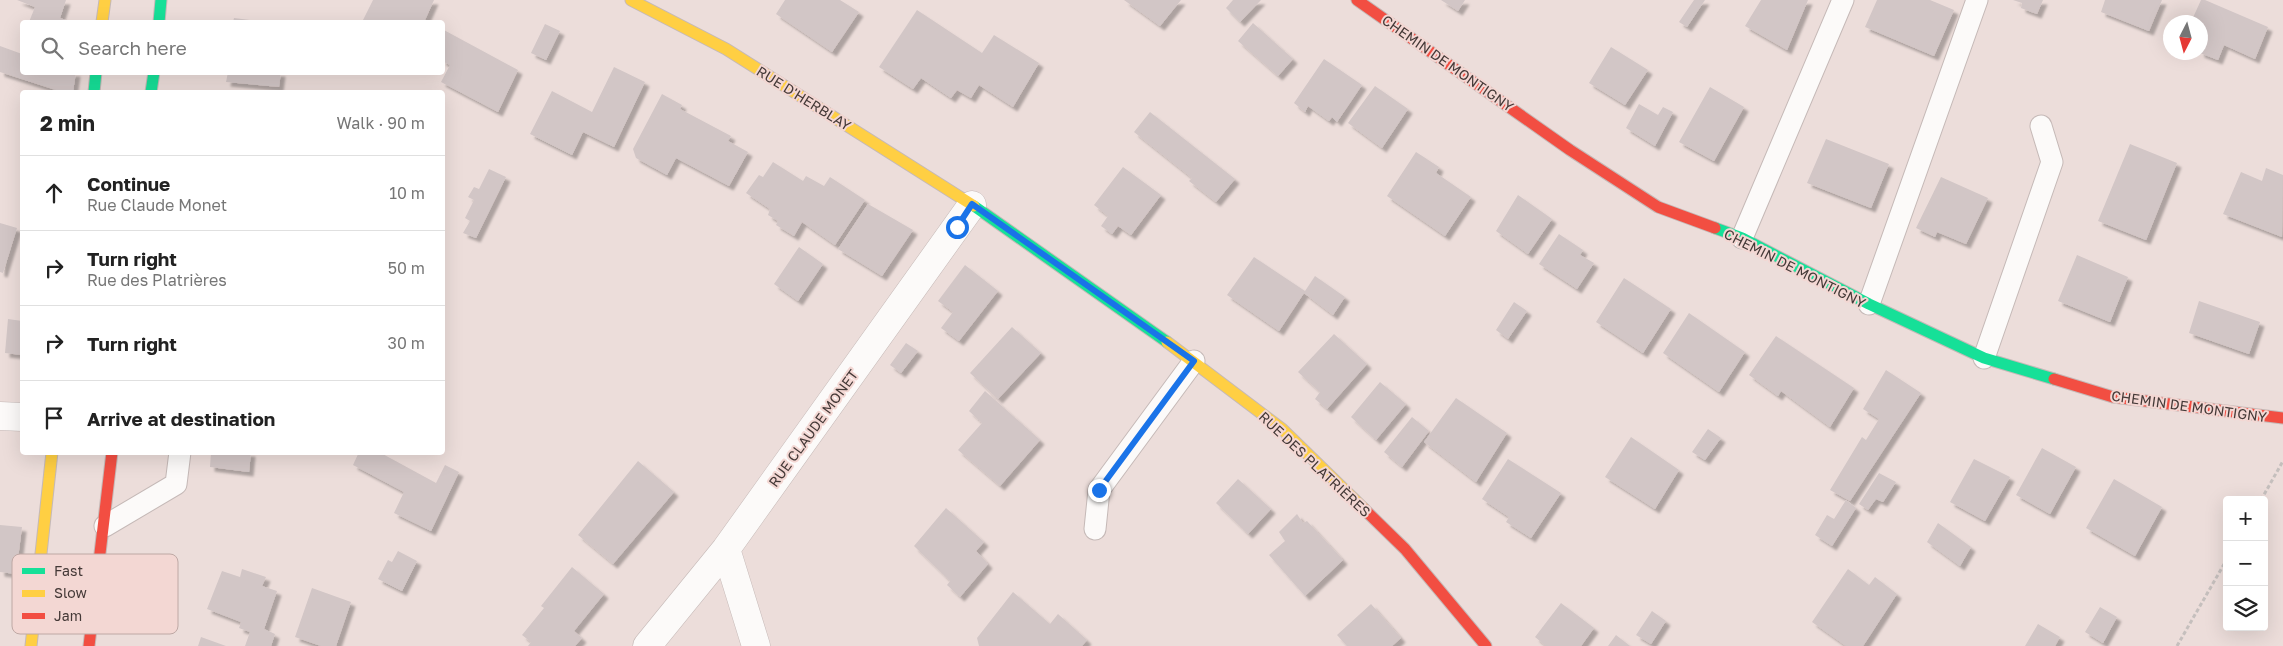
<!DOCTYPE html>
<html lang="en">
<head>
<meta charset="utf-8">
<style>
	:root { --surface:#fff; --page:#f2f2f2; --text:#222; --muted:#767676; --line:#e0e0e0 }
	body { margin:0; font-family:"Golos Text",sans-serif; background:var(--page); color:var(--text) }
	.controls { position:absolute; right:15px; bottom:15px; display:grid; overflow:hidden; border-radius:5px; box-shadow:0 5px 20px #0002 }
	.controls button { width:45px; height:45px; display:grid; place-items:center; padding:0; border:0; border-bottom:1px solid var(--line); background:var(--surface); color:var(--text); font:25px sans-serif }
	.compass { position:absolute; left:2163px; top:15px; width:45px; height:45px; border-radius:50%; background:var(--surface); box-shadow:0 5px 20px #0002; rotate:186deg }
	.stop { position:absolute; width:15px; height:15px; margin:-11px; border:4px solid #1a73e8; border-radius:50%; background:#fff }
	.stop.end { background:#1a73e8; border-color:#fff; box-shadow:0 1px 5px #0008 }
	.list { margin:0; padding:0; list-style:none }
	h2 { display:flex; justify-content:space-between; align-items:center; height:65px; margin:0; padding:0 20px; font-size:21px }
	h2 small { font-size:16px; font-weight:400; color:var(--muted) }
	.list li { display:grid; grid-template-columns:32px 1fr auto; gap:15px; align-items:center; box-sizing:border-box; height:75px; padding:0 20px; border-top:1px solid var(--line) }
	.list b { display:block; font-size:19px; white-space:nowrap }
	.list p { margin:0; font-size:16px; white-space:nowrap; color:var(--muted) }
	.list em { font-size:16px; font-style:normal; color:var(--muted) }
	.icon { flex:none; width:28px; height:28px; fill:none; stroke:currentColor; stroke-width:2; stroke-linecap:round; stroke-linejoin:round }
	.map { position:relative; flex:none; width:2283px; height:646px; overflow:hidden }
	.search { position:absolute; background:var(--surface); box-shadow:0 5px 20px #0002; left:20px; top:20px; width:425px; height:55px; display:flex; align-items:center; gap:12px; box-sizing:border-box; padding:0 18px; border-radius:5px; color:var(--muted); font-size:19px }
	.panel { position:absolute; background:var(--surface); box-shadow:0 5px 20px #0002; left:20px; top:90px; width:425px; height:365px; border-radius:5px }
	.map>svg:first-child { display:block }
</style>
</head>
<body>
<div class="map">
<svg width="2283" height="646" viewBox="0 0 2283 646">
	<defs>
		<filter id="shadow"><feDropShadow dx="4.5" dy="4.5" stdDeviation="1" flood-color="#0004"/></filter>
	</defs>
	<rect width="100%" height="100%" fill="#ecddda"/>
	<path fill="#d2c6c6" filter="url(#shadow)" d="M17,0h49l-6,18 12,4h-43l6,-15z
		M373,0h61l-9,20 5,2h-68z
		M785,0h55l19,12 -27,40 -56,-38z
		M1124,0h57l-21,26z
		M1233,0h28l-21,22 -14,-14z
		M1441,0h24l-7,11z
		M1694,0h11l-18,27 -8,-5z
		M1761,0h47l-21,50 -42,-24z
		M1877,0h53l24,10 -20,46 -69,-29z
		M2013,0h30l-6,14 -16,-6 1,-5z
		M2105,0h57l-13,31 -48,-19z
		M2201,0h4l63,27 -13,32 -31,-14 -6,15 -18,-7v-31h-9z
		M917,10l65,43 12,-18 45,28 -26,44 -34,-22 -8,13 -14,-8 -6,8 -30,-20 -8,11 -34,-22z
		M234,18l23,3v1h-24z
		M1253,23l40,36 -15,17 -40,-35z
		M545,24l15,7 -14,29 -15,-7z
		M442,29l76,41 -20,42 -57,-30 9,-17 -8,-4z
		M0,46l22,8v18h54l-3,20h-11l-62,-20z
		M1611,47l37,23 -23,35 -36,-22z
		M1324,59l38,26 -25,37 -5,-5 -3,4 -21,-15 -3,6 -11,-9z
		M614,67l31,15 -31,65 -31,-15 -11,23 -42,-21 22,-43 40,21z
		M228,72h53l-2,15 -53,-5z
		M1375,86l33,23 -26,39 -34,-25z
		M1710,87l34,20 -30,54 -35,-19z
		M662,94l20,11 -2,4 51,27 -3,5 20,11 -19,34 -53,-28 -9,17 -31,-17 -3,-9z
		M1639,104l19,11 5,-8 10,5 -18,34 -29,-18z
		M1150,112l85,67 -19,23 -27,-21 3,-3 -58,-46z
		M1826,139l63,25 -18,44 -64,-25z
		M2130,144l47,19 -31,77 -48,-19z
		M1416,152l23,15 -3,6 35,24 -26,39 -58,-40z
		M773,162l30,19 3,-5 18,10 6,-9 35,23 -30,45 -33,-23 -8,14 -18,-11 2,-4 -10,-6 2,-6 -24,-16 13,-18 4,2z
		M1123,167l38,28 -30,40 -13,-9 -6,8 -11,-8 7,-10 -14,-11z
		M2266,168l17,7 -1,62 -59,-23 18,-42 21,9z
		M489,169l17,8 -30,61 -13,-5 7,-12 -5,-3 9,-18 -6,-3 6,-10 5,2z
		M1941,177l47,21 -22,46 -29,-12 -2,5 -19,-9z
		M1518,195l34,24 -24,35 -32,-23z
		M868,204l45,26 -31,46 -44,-27z
		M0,223l17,5 -14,45 -3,-1z
		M1559,234l24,16 -3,5 14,8 -17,26 -38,-25z
		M799,247l24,17 -25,37 -24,-17z
		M2077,255l51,22 -18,45 -52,-21z
		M1254,257l51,34 10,-15 30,21 -12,18 -29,-22 -25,38 -52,-36z
		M965,265l33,26 -39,50 -18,-13 12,-16 -15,-11z
		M1624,278l47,31 -28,44 -47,-31z
		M2199,301l61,21 -11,32 -60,-21z
		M1514,302l13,9 -19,28 -12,-9z
		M1689,313l56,39 -26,40 -56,-39z
		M8,319l14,2v34l-17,-2z
		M1012,327l29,26 -43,46 -28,-26z
		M1334,334l33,30 -40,45 -12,-10 5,-7 -22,-20z
		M1776,336l78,52 -24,39 -49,-36 -3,5 -29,-21z
		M906,343l12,8 -17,22 -11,-8z
		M1886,370l35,23 -71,108 -20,-11 32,-53 4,3 13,-21 -16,-10z
		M1380,382l26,22 -30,36 -25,-23z
		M985,391l55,49 -40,46 -42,-36 24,-27 -13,-12z
		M1456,398l51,35 -31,49 -52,-40z
		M1412,417l17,14 -27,36 -18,-15z
		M1708,429l13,9 -16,22 -13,-8z
		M1631,437l48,33 -24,39 -50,-32z
		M2042,448l34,19 -26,47 -34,-19z
		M211,452h40l-2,20 -39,-5z
		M359,452h20l57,31 9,-18 14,7 -28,59 -37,-18 10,-21 -51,-27z
		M1508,459l53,34 -30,45 -25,-16 3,-5 -27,-18z
		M1974,459l36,18 -25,44 -35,-19z
		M638,461l36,31 -61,72 -35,-29z
		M1879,473l17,9 -13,20 -7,-3 -8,11 -9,-6z
		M1238,479l33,30 -23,25 -32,-31z
		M2114,479l48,28 -27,49 -49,-28z
		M1846,500l10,8 -24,38 -17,-11 12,-20 7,4z
		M946,508l38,34 -8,9 12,13 -28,33 -13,-12 3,-4 -36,-35z
		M1297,514l6,9 4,-2 36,39 -38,36 -36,-41 16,-14 -6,-9z
		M1938,523l33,24 -11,19 -33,-24z
		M0,525l22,2 -6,47 -16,-2z
		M398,551l19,10 -15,30 -24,-12 10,-19 4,2z
		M572,567l32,27 -30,37 8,7 -7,8h-47l3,-4 -9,-7 22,-27 -3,-2z
		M242,569l24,8 -4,9 15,5 -13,38 11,5 -4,12h-26l5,-14 -11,-4 2,-6 -34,-13 15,-38 18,6z
		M1848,569l21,16 6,-8 22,17 -34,52h-17l-34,-24z
		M312,588l39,14 -15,44h-15l-26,-9z
		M1013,592l37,32 8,-10 29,26 -5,6h-103l-2,-8z
		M1561,603l33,25 -13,18h-35l-11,-9z
		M1371,604l30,34 -9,8h-45l-10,-11z
		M2100,607l17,10 -14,26 -18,-11z
		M1652,611l14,10 -15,23 -15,-9z
		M2038,624l22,13 -5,9h-30z
		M1616,635l14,11h-22z
		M201,637l25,9h-28z"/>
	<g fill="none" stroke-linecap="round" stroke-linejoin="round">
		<g stroke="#c5b9b7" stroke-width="23">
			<path id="lane" d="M1742,238l101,-238
				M1869,304l108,-304
				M1984,358l68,-196 -11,-36
				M105,526l71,-42 4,-32
				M1095,529l4,-39 95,-129"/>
		</g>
		<g stroke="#c5b9b7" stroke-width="29">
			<path id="street" d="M0,416l22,1
				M726,549l30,97
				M647,646l79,-97 246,-344"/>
		</g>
		<g stroke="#c5b9b7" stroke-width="13">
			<path id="fast" d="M159,22l2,-22
				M94,92l2,-20
				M151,92l3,-20
				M974,206l193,136
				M1715,228l27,10 127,66 115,54 70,21"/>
		</g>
		<g stroke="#c5b9b7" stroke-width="13">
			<path id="slow" d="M631,0l95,49 248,157
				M102,22l3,-22
				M1167,342l115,87 82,80
				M31,646l21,-194"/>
		</g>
		<g stroke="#c5b9b7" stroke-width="13">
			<path id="jam" d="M1357,0l213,150 88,57 57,21
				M2054,379l59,18 170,21
				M1364,509l41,40 81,97
				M89,646l23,-194"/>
		</g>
		<path stroke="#c5bfbd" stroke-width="3" stroke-dasharray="4 2.5" stroke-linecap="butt" d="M2261,500l22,-39
			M2177,646l50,-87"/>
		<use href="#lane" stroke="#fcfaf9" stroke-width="21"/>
		<use href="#street" stroke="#fcfaf9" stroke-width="28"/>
		<use href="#fast" stroke="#16e098" stroke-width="11"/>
		<use href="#slow" stroke="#ffcf43" stroke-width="11"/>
		<use href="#jam" stroke="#f24e42" stroke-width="11"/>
	</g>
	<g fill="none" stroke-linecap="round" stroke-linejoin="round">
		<path stroke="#1a73e8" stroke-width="6" d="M957,227l15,-23 222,157 -95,129"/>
	</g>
	<g text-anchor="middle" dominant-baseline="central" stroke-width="4" stroke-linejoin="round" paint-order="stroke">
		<g font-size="14" fill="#443937" stroke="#f3d7d3">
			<text transform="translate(1448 63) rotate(35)">CHEMIN DE MONTIGNY</text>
			<text transform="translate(804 98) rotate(32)">RUE D'HERBLAY</text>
			<text transform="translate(1795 268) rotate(27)">CHEMIN DE MONTIGNY</text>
			<text transform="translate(2189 406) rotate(8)">CHEMIN DE MONTIGNY</text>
			<text transform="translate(813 428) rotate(-54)">RUE CLAUDE MONET</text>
			<text transform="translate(1315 464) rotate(43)">RUE DES PLATRIÈRES</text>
		</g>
	</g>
	<rect x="12" y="554" width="166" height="80" rx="8" fill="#f3d7d3" stroke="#bea8a4" stroke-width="1"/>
	<rect x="22" y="568" width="23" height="6" fill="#16e098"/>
	<rect x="22" y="590" width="23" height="7" fill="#ffcf43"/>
	<rect x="22" y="613" width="23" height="6" fill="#f24e42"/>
	<g font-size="14" fill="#443937">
		<text x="54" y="576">Fast</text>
		<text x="54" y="598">Slow</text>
		<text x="54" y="621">Jam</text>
	</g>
</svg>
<div class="controls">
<button>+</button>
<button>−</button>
<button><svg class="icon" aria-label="layers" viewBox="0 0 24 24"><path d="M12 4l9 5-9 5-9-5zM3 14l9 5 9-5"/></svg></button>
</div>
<svg class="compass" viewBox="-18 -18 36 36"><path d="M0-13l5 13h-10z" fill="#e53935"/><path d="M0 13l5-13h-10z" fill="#767676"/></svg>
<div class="stop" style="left:957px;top:227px"></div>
<div class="stop end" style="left:1099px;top:490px"></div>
<div class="search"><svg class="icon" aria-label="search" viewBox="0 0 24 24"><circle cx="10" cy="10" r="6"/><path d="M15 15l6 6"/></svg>Search here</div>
<section class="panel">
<h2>2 min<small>Walk · 90 m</small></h2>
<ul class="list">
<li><svg class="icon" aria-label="ahead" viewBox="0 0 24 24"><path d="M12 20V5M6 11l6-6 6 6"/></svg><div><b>Continue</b><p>Rue Claude Monet</p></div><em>10 m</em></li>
<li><svg class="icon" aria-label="right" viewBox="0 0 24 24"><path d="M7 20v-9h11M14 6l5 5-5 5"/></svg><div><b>Turn right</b><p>Rue des Platrières</p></div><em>50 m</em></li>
<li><svg class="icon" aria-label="right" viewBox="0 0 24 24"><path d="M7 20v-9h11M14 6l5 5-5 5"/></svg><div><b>Turn right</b></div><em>30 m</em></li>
<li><svg class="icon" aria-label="arrive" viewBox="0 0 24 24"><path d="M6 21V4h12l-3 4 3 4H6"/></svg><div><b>Arrive at destination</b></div></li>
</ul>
</section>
</div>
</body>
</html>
